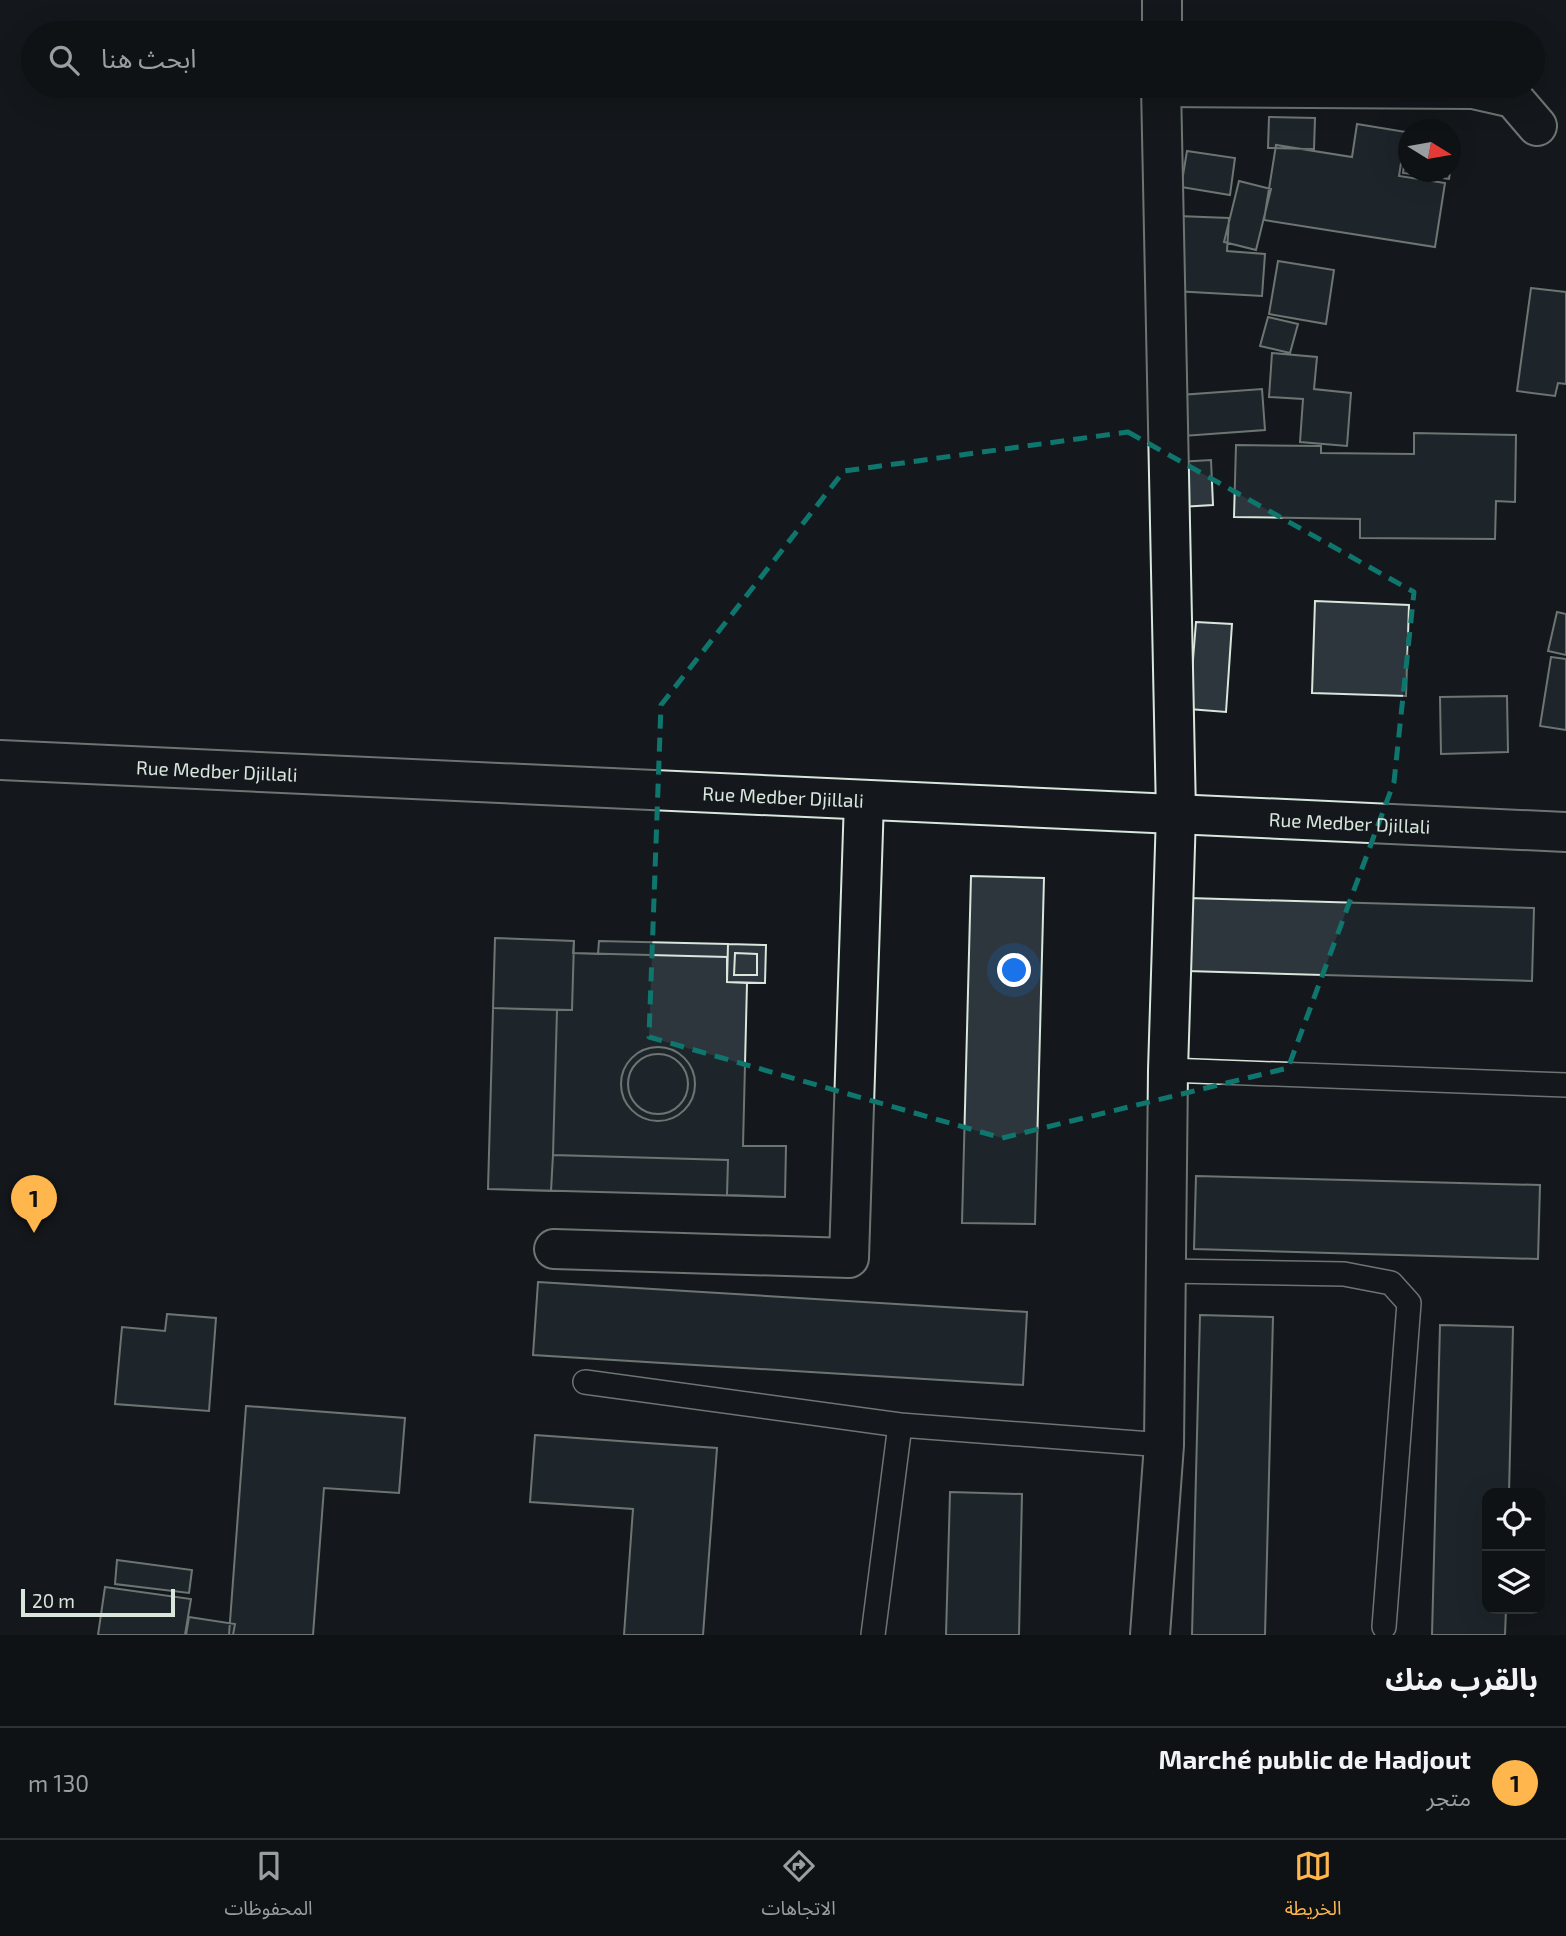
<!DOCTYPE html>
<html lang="ar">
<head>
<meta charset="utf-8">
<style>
	:root { --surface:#0f1215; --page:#181b1e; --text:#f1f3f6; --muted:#9b9ea0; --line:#2f3234; --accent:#ffb74d }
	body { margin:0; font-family:"Exo 2","Noto Sans Arabic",sans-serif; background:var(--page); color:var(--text); direction:rtl }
	.controls { position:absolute; right:21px; bottom:21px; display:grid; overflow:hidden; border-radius:14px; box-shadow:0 7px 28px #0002 }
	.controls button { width:63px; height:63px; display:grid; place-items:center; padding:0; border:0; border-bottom:2px solid var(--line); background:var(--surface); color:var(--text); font:35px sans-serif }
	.compass { position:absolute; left:1398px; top:119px; width:63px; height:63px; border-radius:50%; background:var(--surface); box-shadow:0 7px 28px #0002; rotate:101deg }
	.scale { position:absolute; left:21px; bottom:18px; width:154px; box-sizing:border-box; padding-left:7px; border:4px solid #d8e6dc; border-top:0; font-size:19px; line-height:24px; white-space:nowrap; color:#d8e6dc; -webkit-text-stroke:5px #14181c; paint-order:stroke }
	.you { position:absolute; left:1015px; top:971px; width:24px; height:24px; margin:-18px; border:5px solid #fff; border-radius:50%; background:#1a73e8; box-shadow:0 0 0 10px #1a73e833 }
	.badge { display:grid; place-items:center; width:46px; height:46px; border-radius:50%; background:var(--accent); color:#111; font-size:23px; font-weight:700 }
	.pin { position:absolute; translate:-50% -58px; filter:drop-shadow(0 2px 4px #0008) }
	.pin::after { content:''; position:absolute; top:37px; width:24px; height:21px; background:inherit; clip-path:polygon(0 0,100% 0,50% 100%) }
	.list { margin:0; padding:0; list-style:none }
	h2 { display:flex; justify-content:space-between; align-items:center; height:91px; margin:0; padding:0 28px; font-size:30px }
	h2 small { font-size:23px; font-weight:400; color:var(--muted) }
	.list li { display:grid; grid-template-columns:46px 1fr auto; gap:21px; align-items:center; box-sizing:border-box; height:112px; padding:0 28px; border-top:2px solid var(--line) }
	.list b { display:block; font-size:26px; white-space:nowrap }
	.list p { margin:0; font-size:23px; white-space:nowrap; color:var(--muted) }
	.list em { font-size:23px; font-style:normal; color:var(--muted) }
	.icon { flex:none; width:38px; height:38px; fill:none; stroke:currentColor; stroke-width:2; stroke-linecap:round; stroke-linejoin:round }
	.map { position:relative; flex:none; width:1566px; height:1635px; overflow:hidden; direction:ltr }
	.search { position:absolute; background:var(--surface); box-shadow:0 7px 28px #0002; left:21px; right:21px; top:21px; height:77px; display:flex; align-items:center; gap:18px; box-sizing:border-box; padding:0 24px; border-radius:38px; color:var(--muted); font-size:26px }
	.sheet { height:203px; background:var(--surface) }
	nav { display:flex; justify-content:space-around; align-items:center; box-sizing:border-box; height:98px; border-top:2px solid var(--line); background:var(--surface); font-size:19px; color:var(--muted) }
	nav a { display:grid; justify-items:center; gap:4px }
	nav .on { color:var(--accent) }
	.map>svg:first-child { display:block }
</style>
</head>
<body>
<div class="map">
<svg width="1566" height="1635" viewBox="0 0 1566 1635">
	<rect width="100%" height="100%" fill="#14181c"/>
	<path fill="#2c363c" stroke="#d8e6dc" stroke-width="2" d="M1269,117l46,1 -1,31 -46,-1z
		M1357,124l49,8 -7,44 46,7 -10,64 -171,-27 12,-75 76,12z
		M1408,136v36h42l-1,7 -46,-6z
		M1187,151l48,7 -5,37 -49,-8z
		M1239,181l32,8 -15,61 -32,-8z
		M1178,216l51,2 -2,33 38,3 -3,42 -88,-5z
		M1278,261l56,9 -8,54 -57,-10z
		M1531,288l35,4v92l-8,-1 -3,13 -38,-5z
		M1268,317l30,7 -8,29 -30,-7z
		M1272,353l45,4 -3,32 37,4 -4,53 -47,-4 3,-43 -34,-2z
		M1262,389l3,41 -82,6 -3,-41z
		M1414,433l102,2 -1,67 -19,-1 -1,38 -135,-1v-19l-126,-2 2,-72 85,1v7l93,1z
		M1211,460l2,45 -33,2 -3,-45z
		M1315,601l94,4 -3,91 -94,-3z
		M1557,612l9,2v41l-18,-4z
		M1196,622l36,2 -6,88 -37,-3z
		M1551,657l15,2v71l-26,-4z
		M1507,696l1,56 -67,2 -1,-57z
		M971,876l73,2 -9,346 -73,-1z
		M1189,898l345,10 -2,73 -345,-10z
		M495,938l79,3 -2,69 -79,-2z
		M495,938l79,3 -1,12 154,4v25l20,1 -4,163h43l-1,51 -58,-2 1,-35 -175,-5 4,-145 -64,-2z
		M495,938l79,3 -1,12 154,4v25l20,1 -4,163h43l-1,51 -58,-2 1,-35 -175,-5 -2,36 -63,-2z
		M495,938l79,3 -1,12 25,1 1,-13 129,3 -1,38 20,1 -4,163h43l-1,51 -297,-8z
		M728,944l38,1 -1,38 -38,-1z
		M735,953l22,1v21h-23z
		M621 1084a37 37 0 1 1 74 0a37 37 0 1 1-74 0Z
		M628 1084a30 30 0 1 1 60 0a30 30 0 1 1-60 0Z
		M1196,1176l344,9 -2,74 -344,-10z
		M538,1282l489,30 -4,73 -490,-30z
		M167,1314l49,4 -7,93 -94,-7 7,-77 43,4z
		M1200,1315l73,2 -8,318h-73z
		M1440,1325l73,2 -4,166h-22v116h19l-1,26h-73z
		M246,1406l159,12 -6,75 -75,-5 -11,147h-84z
		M535,1435l182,13 -14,187h-79l9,-126 -103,-7z
		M950,1492l72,2 -3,141h-73z
		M117,1560l75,10 -3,23 -74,-9z
		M105,1587l86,12 -6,36h-87z
		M189,1617l46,7 -2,11h-47z"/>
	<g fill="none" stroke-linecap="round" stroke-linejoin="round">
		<g stroke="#d8e6dc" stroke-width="26">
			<path id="lane" d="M1168,1070l398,15
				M1166,1271l178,3 47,9 18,20 -25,324
				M585,1382l315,43
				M873,1635l27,-210 264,20"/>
		</g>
		<g stroke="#d8e6dc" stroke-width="42">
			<g id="street">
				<path d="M1162,33v-33"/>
				<path d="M1161,87l312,2 40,9 24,28"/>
				<path id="s1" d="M0,760l1566,72"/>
				<path d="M554,1249l295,9 15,-458"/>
				<path d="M1150,1635l14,-190 4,-375 8,-256 -15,-728"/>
			</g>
		</g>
		<use href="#lane" stroke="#14181c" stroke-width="23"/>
		<use href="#street" stroke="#14181c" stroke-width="38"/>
	</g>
	<path d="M0 0H1566V1635H0ZM1128,432l286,160 -20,190 -106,286 -286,70 -353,-101 12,-332 183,-234z" fill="#14181c" fill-opacity=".55" fill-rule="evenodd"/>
	<path fill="none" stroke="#0f766e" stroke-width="5" stroke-dasharray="14 9" stroke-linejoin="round" d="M1128,432l286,160 -20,190 -106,286 -286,70 -353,-101 12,-332 183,-234z"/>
	<g text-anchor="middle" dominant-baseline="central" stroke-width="5" stroke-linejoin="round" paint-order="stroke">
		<g font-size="19" fill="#d8e6dc" stroke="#14181c">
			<text stroke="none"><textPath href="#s1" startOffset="217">Rue Medber Djillali</textPath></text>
			<text stroke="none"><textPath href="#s1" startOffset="784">Rue Medber Djillali</textPath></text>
			<text stroke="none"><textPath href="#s1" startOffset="1351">Rue Medber Djillali</textPath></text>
		</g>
	</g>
</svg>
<div class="controls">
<button><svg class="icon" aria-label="locate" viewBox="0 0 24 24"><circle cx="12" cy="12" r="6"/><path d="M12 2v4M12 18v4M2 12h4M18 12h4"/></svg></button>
<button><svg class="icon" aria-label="layers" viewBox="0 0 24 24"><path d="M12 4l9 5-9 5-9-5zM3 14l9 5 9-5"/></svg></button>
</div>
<svg class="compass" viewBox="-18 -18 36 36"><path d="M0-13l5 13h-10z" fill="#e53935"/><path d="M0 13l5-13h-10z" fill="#9b9ea0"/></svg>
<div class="scale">20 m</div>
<div class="you"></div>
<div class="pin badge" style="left:34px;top:1233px">1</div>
<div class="search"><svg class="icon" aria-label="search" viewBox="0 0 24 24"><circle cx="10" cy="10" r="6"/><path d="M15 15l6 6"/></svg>ابحث هنا</div>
</div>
<section class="sheet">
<h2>بالقرب منك<small></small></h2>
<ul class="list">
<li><span class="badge">1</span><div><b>Marché public de Hadjout</b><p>متجر</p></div><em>130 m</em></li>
</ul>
</section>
<nav>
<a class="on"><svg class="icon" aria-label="map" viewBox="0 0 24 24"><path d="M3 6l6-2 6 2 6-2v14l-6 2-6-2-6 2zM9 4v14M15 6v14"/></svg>الخريطة</a>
<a><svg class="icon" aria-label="directions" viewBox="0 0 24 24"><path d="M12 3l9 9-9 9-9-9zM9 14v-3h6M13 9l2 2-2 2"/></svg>الاتجاهات</a>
<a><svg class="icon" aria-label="saved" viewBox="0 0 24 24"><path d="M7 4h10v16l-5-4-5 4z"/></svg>المحفوظات</a>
</nav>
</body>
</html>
